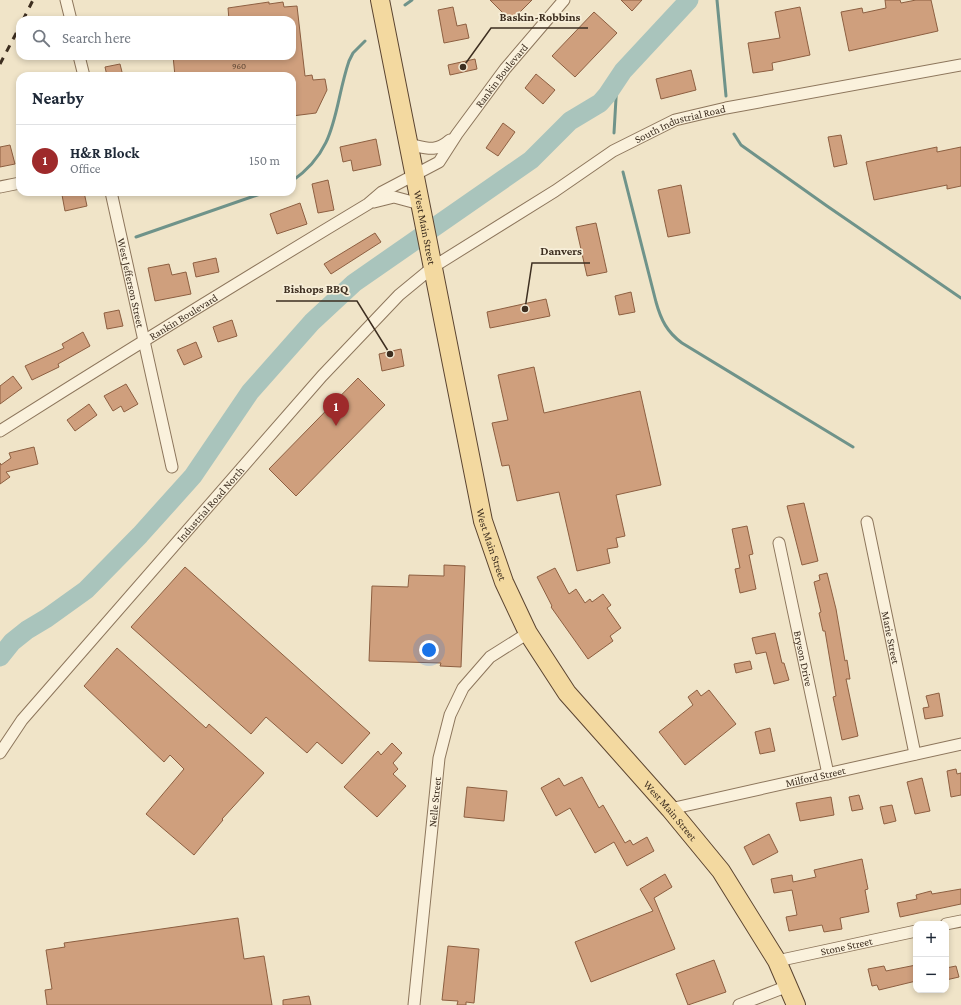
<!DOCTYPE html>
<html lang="en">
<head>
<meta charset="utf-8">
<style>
	:root { --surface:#fff; --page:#f2f2f3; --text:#1f2937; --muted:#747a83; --line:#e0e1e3; --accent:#9e2a2b }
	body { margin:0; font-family:"Crimson Pro",serif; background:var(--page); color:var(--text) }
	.controls { position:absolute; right:12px; bottom:12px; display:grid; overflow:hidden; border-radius:8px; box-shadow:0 2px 6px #0003 }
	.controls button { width:36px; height:36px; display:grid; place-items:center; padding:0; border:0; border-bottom:1px solid var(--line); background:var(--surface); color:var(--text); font:20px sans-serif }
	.you { position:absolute; left:429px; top:650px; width:14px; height:14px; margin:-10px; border:3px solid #fff; border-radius:50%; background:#1a73e8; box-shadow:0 0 0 6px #1a73e833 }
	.badge { display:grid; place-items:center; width:26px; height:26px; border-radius:50%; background:var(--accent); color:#fff; font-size:13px; font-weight:700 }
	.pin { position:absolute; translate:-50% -33px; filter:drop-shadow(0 1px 2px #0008) }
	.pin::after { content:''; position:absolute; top:21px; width:14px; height:12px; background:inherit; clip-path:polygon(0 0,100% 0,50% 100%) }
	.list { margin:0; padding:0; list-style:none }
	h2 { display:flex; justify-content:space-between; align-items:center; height:52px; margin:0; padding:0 16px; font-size:17px }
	h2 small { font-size:13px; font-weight:400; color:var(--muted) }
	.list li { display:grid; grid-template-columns:26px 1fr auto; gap:12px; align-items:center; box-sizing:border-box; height:72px; padding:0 16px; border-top:1px solid var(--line) }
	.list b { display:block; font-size:15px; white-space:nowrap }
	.list p { margin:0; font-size:13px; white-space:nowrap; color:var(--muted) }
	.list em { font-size:13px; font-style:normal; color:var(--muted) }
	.icon { flex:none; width:22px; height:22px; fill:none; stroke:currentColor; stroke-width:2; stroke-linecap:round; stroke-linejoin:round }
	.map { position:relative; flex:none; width:961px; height:1005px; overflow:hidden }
	.search { position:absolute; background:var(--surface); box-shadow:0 2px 6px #0003; left:16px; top:16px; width:280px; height:44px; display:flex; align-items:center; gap:10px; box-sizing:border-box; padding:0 14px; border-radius:12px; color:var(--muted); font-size:15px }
	.panel { position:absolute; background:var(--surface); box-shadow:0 2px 6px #0003; left:16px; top:72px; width:280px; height:124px; border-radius:12px }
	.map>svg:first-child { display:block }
</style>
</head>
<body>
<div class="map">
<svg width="961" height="1005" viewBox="0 0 961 1005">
	<rect width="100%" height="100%" fill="#f0e4c8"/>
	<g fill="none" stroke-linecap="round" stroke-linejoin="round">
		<path stroke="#6f938a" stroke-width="3" d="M717,0l9,96
			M405,5l7,-5
			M614,133l3,-52
			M734,134l7,11 86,61 134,92
			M623,172l33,130c5,18 11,30 26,41l171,104
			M292,181c47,-32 41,-73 57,-120l4,-8 12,-12
			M136,237l130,-45"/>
		<path stroke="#a9c4bc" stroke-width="19" d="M0,657l12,-15 15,-12 20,-12 39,-28 54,-55 53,-59 57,-84 62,-70 42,-39 177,-123 39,-39 30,-18 7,-8 16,-24 66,-71"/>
	</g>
	<path fill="#cf9f7d" stroke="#8d5f41" d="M490,0h42l-21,21z
		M621,0h21l-10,11z
		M885,0h15l1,3 15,-3h15l7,31 -89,20 -8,-39 21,-4 1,5 23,-5z
		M269,2v2l14,-2 1,5 13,-1 8,70 7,-1 1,5 12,-1 2,11 -11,23 -24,3v-40h-117l-2,-20h119v-36h-63l-1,-12z
		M453,7l4,19 9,-2 3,14 -25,5 -6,-33z
		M800,7l10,48 -38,8 1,7 -20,3 -5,-30 32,-5 -5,-26z
		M594,12l23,21 -42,44 -23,-21z
		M475,59l2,10 -27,6 -2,-10z
		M120,64l3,12h-16l-2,-9z
		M691,70l5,20 -35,9 -5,-20z
		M536,74l19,16 -12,14 -18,-16z
		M503,123l12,9 -17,24 -12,-8z
		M841,135l6,29 -13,3 -6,-30z
		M376,139l5,26 -28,6 -2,-11 -8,2 -3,-15z
		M10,145l5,19 -15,3v-20z
		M937,147v5l24,-5v39l-14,3v-4l-73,15 -8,-38z
		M328,180l6,30 -16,3 -6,-29z
		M681,185l9,48 -22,4 -10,-47z
		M76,192h8l3,14 -22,5 -3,-16z
		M300,203l7,21 -30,10 -7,-20z
		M596,223l11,49 -20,4 -11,-49z
		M375,233l6,9 -50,32 -7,-10z
		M216,258l3,14 -23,5 -3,-14z
		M169,264l3,11 14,-3 5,22 -36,7 -7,-33z
		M631,292l4,20 -16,3 -4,-19z
		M546,299l4,17 -60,12 -3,-16z
		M119,310l4,16 -16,3 -3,-16z
		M232,320l5,16 -19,6 -5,-15z
		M83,332l7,14 -32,18 1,3 -27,13 -7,-14 39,-18 -2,-4z
		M196,342l6,15 -18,8 -7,-15z
		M401,349l3,17 -22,5 -3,-17z
		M534,367l10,46 96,-22 21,94 -45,10 9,41 -9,2 2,9 -11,2 3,14 -33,8 -18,-79 -42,9 -8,-36 -7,1 -10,-43 16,-3 -10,-45z
		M13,376l9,12 -22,16v-18z
		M358,378l27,27 -89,91 -27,-27z
		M126,384l12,20 -14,8 -3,-6 -8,5 -9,-15z
		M89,404l8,11 -22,16 -8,-11z
		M34,447l4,17 -32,8 4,5 -10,7v-21l1,2 10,-7 -2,-5z
		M804,503l14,58 -16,4 -15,-59z
		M747,526l6,28 -4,1 7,34 -16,4 -5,-24 5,-1 -8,-39z
		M444,565l21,1 -4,101 -21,-1 1,-3 -72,-2 3,-75 36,1 1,-12 35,1z
		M185,567l185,166 -28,31 -25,-22 -10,11 -41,-36 -15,17 -120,-107z
		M555,568l14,26 7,-5 9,14 5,-4 2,3 11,-8 8,11 -4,3 14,20 -11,8 3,5 -25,18 -37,-52 1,-1 -15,-29z
		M827,573l9,36 9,52 2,-1 3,19h-4l12,57 -16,4 -9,-43 3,-1 -11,-65h-2l-4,-18 2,-1 -7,-30 6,-2 -1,-5z
		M775,633l7,30h2l5,17 -15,4 -8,-32 -10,2 -4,-16z
		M117,648l89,80 3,-4 55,49 -42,46 1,1 -29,35 -48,-41 38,-45 -14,-14 -6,7 -80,-76z
		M750,661l2,8 -16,4 -2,-9z
		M697,690l4,6 8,-6 27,34 -51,41 -26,-33 34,-27 -5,-8z
		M939,693l4,23 -18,3 -2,-11 6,-1 -3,-11z
		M770,728l5,23 -15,3 -5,-22z
		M392,743l10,10 -9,10 5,6 -5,5 13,12 -29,31 -33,-30 34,-36 3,4z
		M956,769l1,5 4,-1v22l-10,2 -4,-26z
		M582,777l17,31 4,-3 22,38 5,-3 3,5 14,-8 7,14 -27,15 -13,-24 -19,11 -25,-45 -14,8 -15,-28 18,-10 5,8z
		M922,778l8,33 -15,3 -8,-32z
		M467,787l40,4 -3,30 -40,-4z
		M859,795l4,14 -11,2 -3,-14z
		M831,797l3,18 -34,6 -4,-18z
		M892,805l4,16 -12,3 -4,-17z
		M769,834l9,18 -25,13 -9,-18z
		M862,859l6,30 -3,1 4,22 -29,6 2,11 -18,3 -2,-7 -33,6 -3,-14 11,-2 -5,-25 -18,3 -3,-14 21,-4 1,7 23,-5 -2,-7z
		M665,874l7,13 -18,11 21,51 -84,33 -16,-40 78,-31 -13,-22z
		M961,889v15l-61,13 -3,-14 20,-4 -1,-4 15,-4 1,3z
		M238,918l6,41 20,-3 8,49h-225l-2,-15 7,-1 -6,-39 19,-3 -1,-4z
		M448,946l31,3 -5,54 -8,-1v3h-9l1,-4 -16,-1z
		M714,960l12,32 -38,13 -12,-31z
		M916,965v16l-37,9 -2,-5 -5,1 -4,-17 16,-3 2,5z
		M956,966l3,11 -13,3v-12z
		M309,996l2,9h-28v-5z"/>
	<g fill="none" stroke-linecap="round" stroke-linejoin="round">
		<g stroke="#8d765c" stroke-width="13">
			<g id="minor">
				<path d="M66,0l5,20"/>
				<path d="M79,56l5,20"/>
				<path d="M408,144c19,4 27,9 42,-4"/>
				<path d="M0,187l20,-4"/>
				<path id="s1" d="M111,192l61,275"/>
				<path d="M374,202l20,-5 26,7"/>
				<path id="s2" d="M0,431c122,-77 245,-153 368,-227l14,-12 57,-30 18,-28 48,-65 59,-69"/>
				<path id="s3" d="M867,522l48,232"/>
				<path id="s4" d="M779,543l49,231"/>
				<path id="s5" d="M0,753l22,-33 300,-344 77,-81 34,-28 122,-76 58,-40 62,-31 51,-12 235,-43"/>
				<path id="s6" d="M670,809l291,-65"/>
				<path d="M946,924l15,-3"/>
				<path id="s7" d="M777,961l139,-30"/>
				<path id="s8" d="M414,1005l25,-247 11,-43 13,-27 27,-31 38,-24"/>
				<path d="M739,1005l49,-19"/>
			</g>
		</g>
		<g stroke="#5b4430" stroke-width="20">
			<g id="primary">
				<path id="s9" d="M380,0l103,521 21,61 24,51 39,60 103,116 51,62 56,90 19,44"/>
			</g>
		</g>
		<use href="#minor" stroke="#faf1dc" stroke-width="11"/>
		<use href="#primary" stroke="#f3d9a0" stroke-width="18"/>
		<path stroke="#3d2e20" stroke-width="3" stroke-dasharray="7 7" stroke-linecap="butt" d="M23,20l10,-20
			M0,64l20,-38"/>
	</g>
	<g text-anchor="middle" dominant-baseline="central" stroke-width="3.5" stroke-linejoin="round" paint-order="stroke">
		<g font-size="9" fill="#624a37">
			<text x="239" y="66">960</text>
		</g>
		<g font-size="11" fill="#3d2e20" stroke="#f7eed8">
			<text stroke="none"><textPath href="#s2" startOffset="622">Rankin Boulevard</textPath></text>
			<text stroke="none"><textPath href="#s5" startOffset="939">South Industrial Road</textPath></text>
			<text stroke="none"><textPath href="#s9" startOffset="232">West Main Street</textPath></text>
			<text stroke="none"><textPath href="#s1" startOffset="93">West Jefferson Street</textPath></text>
			<text stroke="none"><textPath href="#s2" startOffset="216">Rankin Boulevard</textPath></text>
			<text stroke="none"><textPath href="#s5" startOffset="326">Industrial Road North</textPath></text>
			<text stroke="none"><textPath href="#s9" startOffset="556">West Main Street</textPath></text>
			<text stroke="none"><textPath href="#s3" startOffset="118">Marie Street</textPath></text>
			<text stroke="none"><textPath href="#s4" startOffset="118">Bryson Drive</textPath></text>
			<text stroke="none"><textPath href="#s6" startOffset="149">Milford Street</textPath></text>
			<text stroke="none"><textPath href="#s8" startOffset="204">Nelle Street</textPath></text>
			<text stroke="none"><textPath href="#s9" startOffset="880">West Main Street</textPath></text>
			<text stroke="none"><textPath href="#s7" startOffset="71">Stone Street</textPath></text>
		</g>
	</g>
	<path fill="none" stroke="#3d2e20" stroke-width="1.5" d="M463 67L491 28H588M525 309L532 263H590M390 354L357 301H276"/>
	<g fill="#3d2e20" stroke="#f7eed8" stroke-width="1.5">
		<circle cx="463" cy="67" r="4"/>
		<circle cx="525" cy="309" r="4"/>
		<circle cx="390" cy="354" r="4"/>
	</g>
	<g font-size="12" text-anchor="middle" font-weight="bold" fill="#3d2e20" stroke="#f7eed8" stroke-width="3.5" stroke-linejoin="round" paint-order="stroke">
		<text x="540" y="21">Baskin-Robbins</text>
		<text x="561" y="255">Danvers</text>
		<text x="316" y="293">Bishops BBQ</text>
	</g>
</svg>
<div class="controls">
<button>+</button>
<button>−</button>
</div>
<div class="you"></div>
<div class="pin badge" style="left:336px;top:426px">1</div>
<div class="search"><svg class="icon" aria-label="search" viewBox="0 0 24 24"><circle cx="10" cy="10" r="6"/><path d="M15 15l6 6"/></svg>Search here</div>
<section class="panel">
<h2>Nearby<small></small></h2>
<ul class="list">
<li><span class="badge">1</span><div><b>H&amp;R Block</b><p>Office</p></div><em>150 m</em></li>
</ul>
</section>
</div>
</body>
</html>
